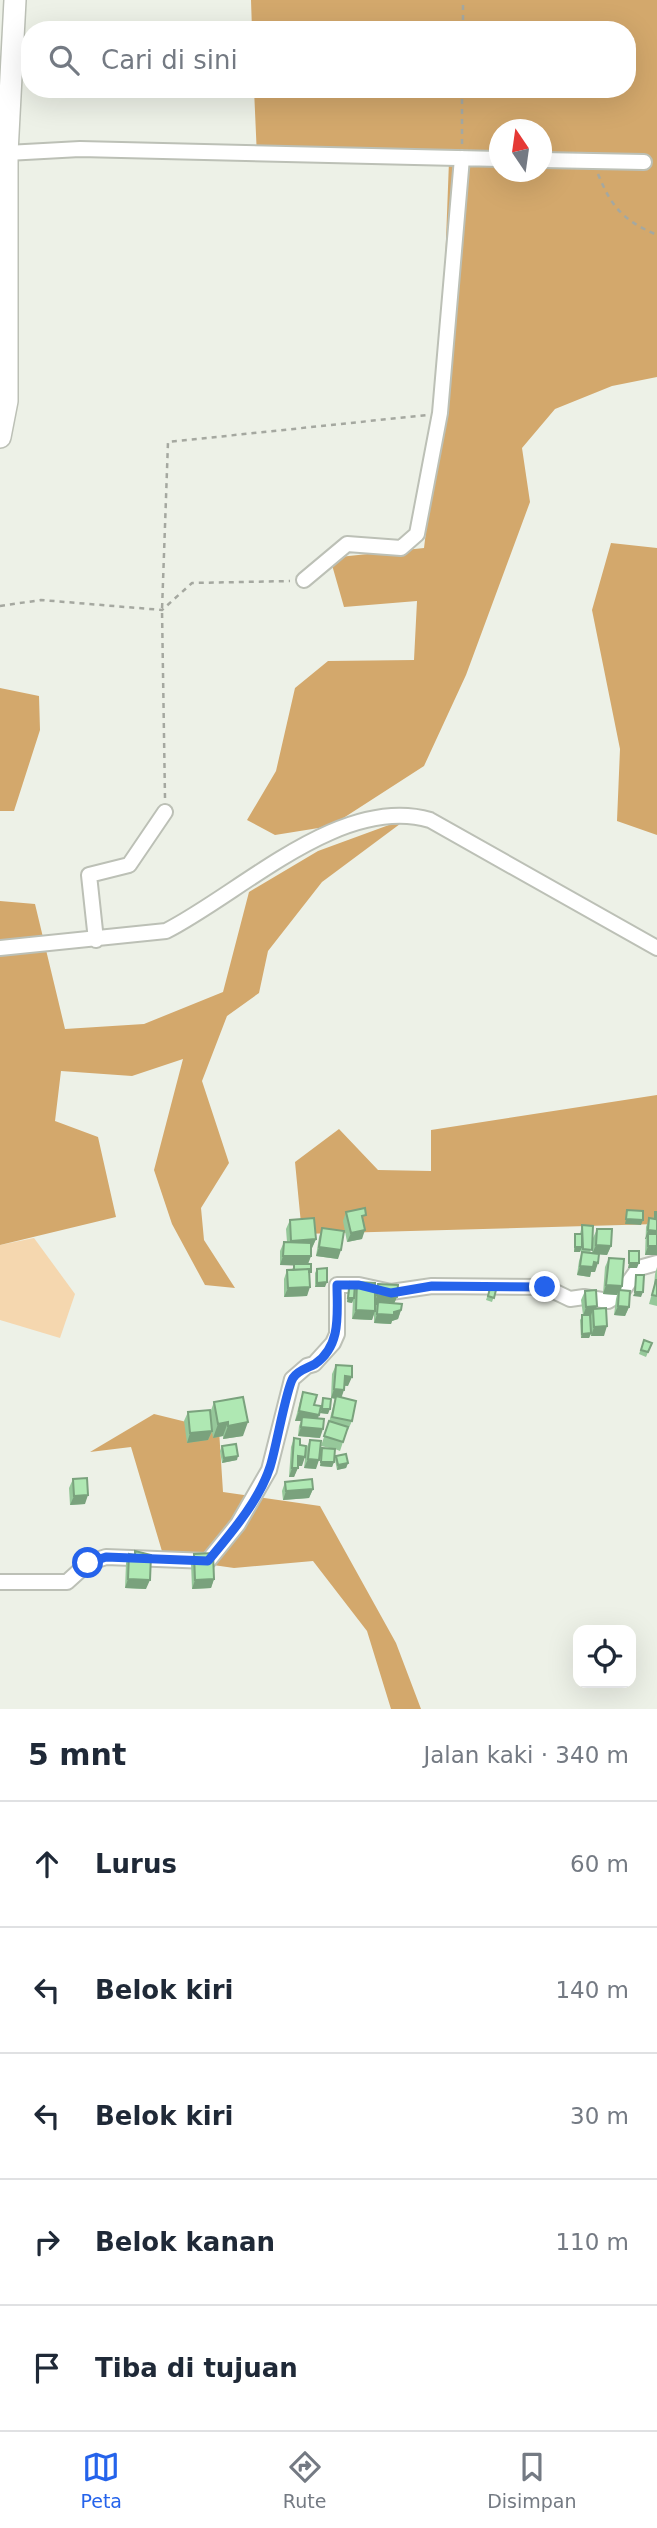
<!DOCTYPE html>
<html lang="id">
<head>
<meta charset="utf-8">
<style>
	:root { --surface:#fff; --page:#f6f6f7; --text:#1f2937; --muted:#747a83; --line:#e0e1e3; --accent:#2563eb }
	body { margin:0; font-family:"DejaVu Sans",sans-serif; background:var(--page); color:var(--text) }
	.controls { position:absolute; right:21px; bottom:21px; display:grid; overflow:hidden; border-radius:14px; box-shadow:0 7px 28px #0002 }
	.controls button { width:63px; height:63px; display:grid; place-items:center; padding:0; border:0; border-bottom:2px solid var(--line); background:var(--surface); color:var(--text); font:35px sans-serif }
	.compass { position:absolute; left:489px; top:119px; width:63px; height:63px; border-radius:50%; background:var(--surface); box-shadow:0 7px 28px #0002; rotate:347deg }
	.stop { position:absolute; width:21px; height:21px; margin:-16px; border:5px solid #2563eb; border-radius:50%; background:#fff }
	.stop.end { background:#2563eb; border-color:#fff; box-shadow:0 2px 7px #0008 }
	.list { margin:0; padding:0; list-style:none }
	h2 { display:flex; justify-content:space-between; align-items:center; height:91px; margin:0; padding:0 28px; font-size:30px }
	h2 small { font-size:23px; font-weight:400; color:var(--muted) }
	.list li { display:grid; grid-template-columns:46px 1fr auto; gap:21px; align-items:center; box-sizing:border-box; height:126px; padding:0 28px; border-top:2px solid var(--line) }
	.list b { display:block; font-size:26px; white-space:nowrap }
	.list em { font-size:23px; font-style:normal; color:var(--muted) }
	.icon { flex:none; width:38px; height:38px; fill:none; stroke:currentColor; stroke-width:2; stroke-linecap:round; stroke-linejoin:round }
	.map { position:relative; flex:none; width:657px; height:1709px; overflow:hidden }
	.search { position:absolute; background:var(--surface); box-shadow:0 7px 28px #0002; left:21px; right:21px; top:21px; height:77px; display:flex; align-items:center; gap:18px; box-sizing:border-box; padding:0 24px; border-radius:28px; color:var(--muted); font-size:26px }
	.sheet { height:721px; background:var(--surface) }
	nav { display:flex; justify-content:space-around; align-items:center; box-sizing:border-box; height:98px; border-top:2px solid var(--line); background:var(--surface); font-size:19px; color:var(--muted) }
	nav a { display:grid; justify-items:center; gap:4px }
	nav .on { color:var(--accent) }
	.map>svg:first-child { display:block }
</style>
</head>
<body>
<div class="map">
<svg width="657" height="1709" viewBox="0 0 657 1709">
	<rect width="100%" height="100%" fill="#edf1e7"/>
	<path fill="#f5d7af" d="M34,1238l41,56 -15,44 -60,-18v-75z"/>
	<path fill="#d3a86c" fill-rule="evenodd" d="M251,0h406v377l-45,9 -57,23 -33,39 8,54 -64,173 -42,91 -93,60 -56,9 -28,-15 29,-49 19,-83 33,-27 86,-1 3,-59 -73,6 -14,-49 94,-10 15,-123 10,-264 -192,-4 -3,-68h373v-59h-375zM500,130h42v42h-42z
		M611,543l46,5v287l-40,-14 3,-72 -28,-139z
		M0,688l39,8 1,34 -26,81h-14z
		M408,818l-86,64 -54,69 -9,42 -32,23 -25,65 27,82 -28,45 3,32 31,48 -30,-3 -33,-61 -18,-54 29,-111 -51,17 -71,-5 -6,50 43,16 18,80 -116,28v-344l35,3 30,125 79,-5 79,-32 26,-100 69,-41z
		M657,1095v129l-355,10 -7,-72 44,-33 39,41 53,1v-41z
		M154,1414l65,16 4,62 97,14 76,137 25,66h-30l-24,-78 -54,-70 -79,7 -70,-10 -33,-111 -41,5z"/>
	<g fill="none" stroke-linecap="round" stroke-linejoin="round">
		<g stroke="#bcc0b6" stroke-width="18">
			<path id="minor" d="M7,153l73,-4 420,10
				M542,160l102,2
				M304,580l43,-36 54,4 16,-14 23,-121 22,-255
				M96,940l-7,-65 40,-10 36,-53
				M0,948l166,-17c75,-38 175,-137 264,-111l227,128
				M0,1582h67l21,-19 18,-6 102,4 30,-37 31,-54 23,-91 15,-13 7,-2 19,-21 4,-9v-49h22l32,7 41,-6 113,1 25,12 14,-2 24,4 13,-8 18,-25 18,-5"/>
		</g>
		<g stroke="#bcc0b6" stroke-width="24">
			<path id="secondary" d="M0,437l7,-36v-248l8,-153"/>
		</g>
		<path stroke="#a5a8a0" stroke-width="2.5" stroke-dasharray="5 5" stroke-linecap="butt" d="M463,30v-30
			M462,144v-55
			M598,174c14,34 25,46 59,61
			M0,606l41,-6 121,10 30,-27 98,-2
			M165,798l-3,-188 6,-168 259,-27"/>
		<use href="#minor" stroke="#fff" stroke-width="14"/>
		<use href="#secondary" stroke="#fff" stroke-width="21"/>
	</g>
	<path fill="#96c89a" d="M346,1212l18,11 -2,16 -15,3 -4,-21z
		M655,1212h2v43h-12l1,-28 3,-9 4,1z
		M290,1220l26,19 -4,9h-1v8l-3,8 2,11 -3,21 -23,1v-18l3,-9h5l2,-5h-14v-14l4,-9h3l-1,-13z
		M582,1225l9,28h1l1,-15 4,-9 14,17 -4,9 -8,-1 -4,18h-4l-1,5 -13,-2 2,-14 2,-7v-5l-1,3h-6v-14l1,-4h5z
		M322,1228l16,31 -22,-3 3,-19z
		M609,1258l13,28 -1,4 8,17 -4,9 -11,-1 2,-16 1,-4 -14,-1 2,-27z
		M657,1267v39l-8,-2 5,-18 1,-12z
		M317,1269l8,18h-10v-14z
		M350,1282l5,7 2,-7 18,10 3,-8 19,13 -3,6 7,7 -3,9 -6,2 -1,3 -17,-1v-9l-2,6 -20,-1 1,-19 -1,3 -5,-1 1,-15z
		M490,1288l6,2 -4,12 -6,-2z
		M585,1291l11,18 8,27h-13v-2l-2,4h-8l-1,-18 3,-5 -2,-15z
		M644,1340l8,3 -6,14 -7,-3z
		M336,1365l12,21h-4l-3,11 11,24 -4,9h-1l-7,21 -5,-2 -1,13 -2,5 -12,-1 1,-13 1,-5 12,1 -13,-3 8,-24 6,-23 -4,-1 1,-24z
		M303,1392l11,13 7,1 2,-8 5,16 -8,-1v-3l-2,8 2,20 -22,-2 1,-10 2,-5h-6l5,-20z
		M214,1402l29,34 -20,3v-3l-10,2 -1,-6 -4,8 -21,3 -3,-22 4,-9 22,1z
		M294,1438l6,7 2,21h-4l-4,11h-5l2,-30z
		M310,1440l6,29 -12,-1 2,-19z
		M222,1446l15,14 -15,3 -2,-12z
		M336,1456l12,7 -2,5 -9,2 -2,-10z
		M73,1479l12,25 -15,1 -1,-17z
		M285,1482l28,7 -4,9 -26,2 -1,-9z
		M135,1551l11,38 -21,-1 1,-25 3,-9 5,1z
		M194,1554l20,25 -3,9 -19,1 -1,-26z"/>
	<path fill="#7aa27d" d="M626,1219l17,1 -2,5 -16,-1z
		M365,1230l-3,9 -15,3 4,-9z
		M648,1230l9,1v10l-9,-7 -2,5h-1z
		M316,1239l-4,9 -24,2 3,-9z
		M596,1245l15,1 -4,9 -15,-1z
		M648,1246h9v9h-12z
		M319,1247l22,3 -3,9 -22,-3z
		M575,1247h7l-2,5h-6z
		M283,1256h28l-4,10 -27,-1z
		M594,1262l4,1 -3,9h-4l-1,5 -13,-2 3,-9z
		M629,1263h10l-2,5h-9z
		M327,1282l-2,5h-10l2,-4z
		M606,1285l16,1 -3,9v-5l-2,5 -14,-1z
		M310,1287l-3,9 -23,1 4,-9z
		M635,1292h8l-2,5 -8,-1z
		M377,1295l20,2 -4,9 -15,-4 -1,3h-3z
		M348,1298h6l-2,5 -5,-1z
		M597,1306l-3,10 -1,-7 -2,7h-8l3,-9z
		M618,1306l11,1 -4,9 -11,-1z
		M356,1310l19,1 -3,9 -20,-1z
		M401,1310l-3,9 -6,2 -1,3 -17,-1 3,-9z
		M607,1326l-3,10h-13l3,-9z
		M591,1333l-2,5h-8l1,-4z
		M345,1376l7,1 -4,9 -6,-1z
		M334,1389l10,1 -3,9 -10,-1z
		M322,1409h8l-2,5 -8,-1z
		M299,1411l20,4 -3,9 -14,-7 -1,4h-6z
		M228,1422l-5,14 -10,2 5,-14z
		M248,1422l-5,14 -20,3 5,-13z
		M301,1427l22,2 -3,9 -22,-2z
		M212,1431l-4,9 -21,3 3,-10z
		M238,1456l-1,4 -15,3 2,-5z
		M298,1456l7,1 -3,9h-7z
		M308,1459l11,1 -3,9 -12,-1z
		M321,1462h13l-2,5 -12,-1z
		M348,1463l-2,5 -9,2 1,-5z
		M292,1468h6l-4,9h-5z
		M313,1489l-4,9 -26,2 3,-9z
		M88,1495l-3,9 -15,1 4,-9z
		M128,1579l22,1 -4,9 -21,-1z
		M214,1579l-3,9 -19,1 3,-9z"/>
	<path fill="#afe8b3" stroke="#7aa27d" stroke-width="2" d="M365,1208l1,7 -4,1 3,14 -14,3 -5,-21z
		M627,1210l16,1v9l-17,-1z
		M655,1212h2v19l-9,-1 1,-12 6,1z
		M314,1218l2,21 -25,2 -1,-21z
		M582,1225l11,1 -1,24 -9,-1z
		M322,1228l22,3 -3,19 -22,-3z
		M597,1229h15l-1,17 -15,-1z
		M575,1234h7v13h-7z
		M648,1234h9v12h-9z
		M284,1242l27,1v13h-28z
		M629,1251h10v12h-10z
		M582,1252l17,2 -1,9 -4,-1 -1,5 -13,-1z
		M609,1258l15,1 -2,27 -16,-1z
		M294,1264h17v8h-2v-3l-15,1z
		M327,1268v14l-10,1v-14z
		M309,1269l1,18 -22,1 -1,-18z
		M636,1275h8l-1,17h-8z
		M656,1280h1v16l-5,-1z
		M350,1282l5,1 -1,15h-6z
		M357,1282l18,1v28l-19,-1z
		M378,1284l20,1 -1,12 -20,-2z
		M490,1288l6,2 -2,8 -6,-2z
		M596,1290l1,16 -11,1 -1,-16z
		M619,1290l11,1 -1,16 -11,-1z
		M378,1302l24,2 -1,6 -7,2v3l-17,-1z
		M606,1308l1,18 -13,1 -1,-18z
		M582,1315h8l1,18 -9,1z
		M644,1340l8,3 -4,9 -7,-2z
		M336,1365l16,1v11l-7,-1 -1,14 -10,-1z
		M303,1392l14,3 -3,10 7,1 -2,9 -20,-4z
		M336,1396l20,5 -4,20 -20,-4z
		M243,1397l5,25 -20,4v-4l-10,2 -4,-22z
		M323,1398l8,1 -1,10h-8z
		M210,1410l2,21 -22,2 -2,-21z
		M302,1417l22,2 -1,10 -22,-2z
		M329,1421l19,6 -5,15 -19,-6z
		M294,1438l6,1v6l6,1 -1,11 -7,-1v12h-6z
		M310,1440l11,1 -2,19 -11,-1z
		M236,1444l2,12 -14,2 -2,-12z
		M322,1448l13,1 -1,13h-13z
		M346,1454l2,9 -10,2 -2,-9z
		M87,1478l1,17 -14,1 -1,-17z
		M312,1479l1,10 -27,2 -1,-9z
		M135,1551l16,4 -1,25 -22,-1 1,-25 6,1z
		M213,1553l1,26 -19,1 -1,-26z"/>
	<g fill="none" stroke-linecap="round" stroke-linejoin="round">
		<path stroke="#2563eb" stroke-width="9" d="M88,1563l18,-6 102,4c23,-28 51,-60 62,-94 6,-18 16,-78 23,-89 5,-8 15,-10 22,-14 27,-19 22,-51 22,-79h22l32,8 41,-7 113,1"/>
	</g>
</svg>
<div class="controls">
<button><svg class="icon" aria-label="locate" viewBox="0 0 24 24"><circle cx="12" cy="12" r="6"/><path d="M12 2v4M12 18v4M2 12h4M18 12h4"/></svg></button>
</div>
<svg class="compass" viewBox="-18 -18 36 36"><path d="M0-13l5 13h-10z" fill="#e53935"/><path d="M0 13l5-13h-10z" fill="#747a83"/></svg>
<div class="stop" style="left:88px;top:1563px"></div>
<div class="stop end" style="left:545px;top:1287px"></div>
<div class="search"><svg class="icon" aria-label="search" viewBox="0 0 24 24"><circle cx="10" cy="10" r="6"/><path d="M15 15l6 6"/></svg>Cari di sini</div>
</div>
<section class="sheet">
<h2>5 mnt<small>Jalan kaki · 340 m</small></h2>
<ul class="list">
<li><svg class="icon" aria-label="ahead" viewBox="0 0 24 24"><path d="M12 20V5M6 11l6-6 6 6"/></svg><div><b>Lurus</b></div><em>60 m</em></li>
<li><svg class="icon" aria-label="left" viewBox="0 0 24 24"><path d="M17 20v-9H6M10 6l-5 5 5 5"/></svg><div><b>Belok kiri</b></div><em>140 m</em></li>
<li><svg class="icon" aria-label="left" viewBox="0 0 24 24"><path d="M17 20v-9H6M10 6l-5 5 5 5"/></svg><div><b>Belok kiri</b></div><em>30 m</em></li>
<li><svg class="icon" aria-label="right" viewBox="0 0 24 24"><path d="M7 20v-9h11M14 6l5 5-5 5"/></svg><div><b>Belok kanan</b></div><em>110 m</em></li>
<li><svg class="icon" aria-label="arrive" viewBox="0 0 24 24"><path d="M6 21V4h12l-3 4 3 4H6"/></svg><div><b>Tiba di tujuan</b></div></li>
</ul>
</section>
<nav>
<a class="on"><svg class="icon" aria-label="map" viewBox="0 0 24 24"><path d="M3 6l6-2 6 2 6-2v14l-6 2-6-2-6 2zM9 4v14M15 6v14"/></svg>Peta</a>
<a><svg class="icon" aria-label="directions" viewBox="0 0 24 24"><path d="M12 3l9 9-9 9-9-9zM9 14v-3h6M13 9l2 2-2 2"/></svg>Rute</a>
<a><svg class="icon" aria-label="saved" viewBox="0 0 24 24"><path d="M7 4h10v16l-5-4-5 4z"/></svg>Disimpan</a>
</nav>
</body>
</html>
